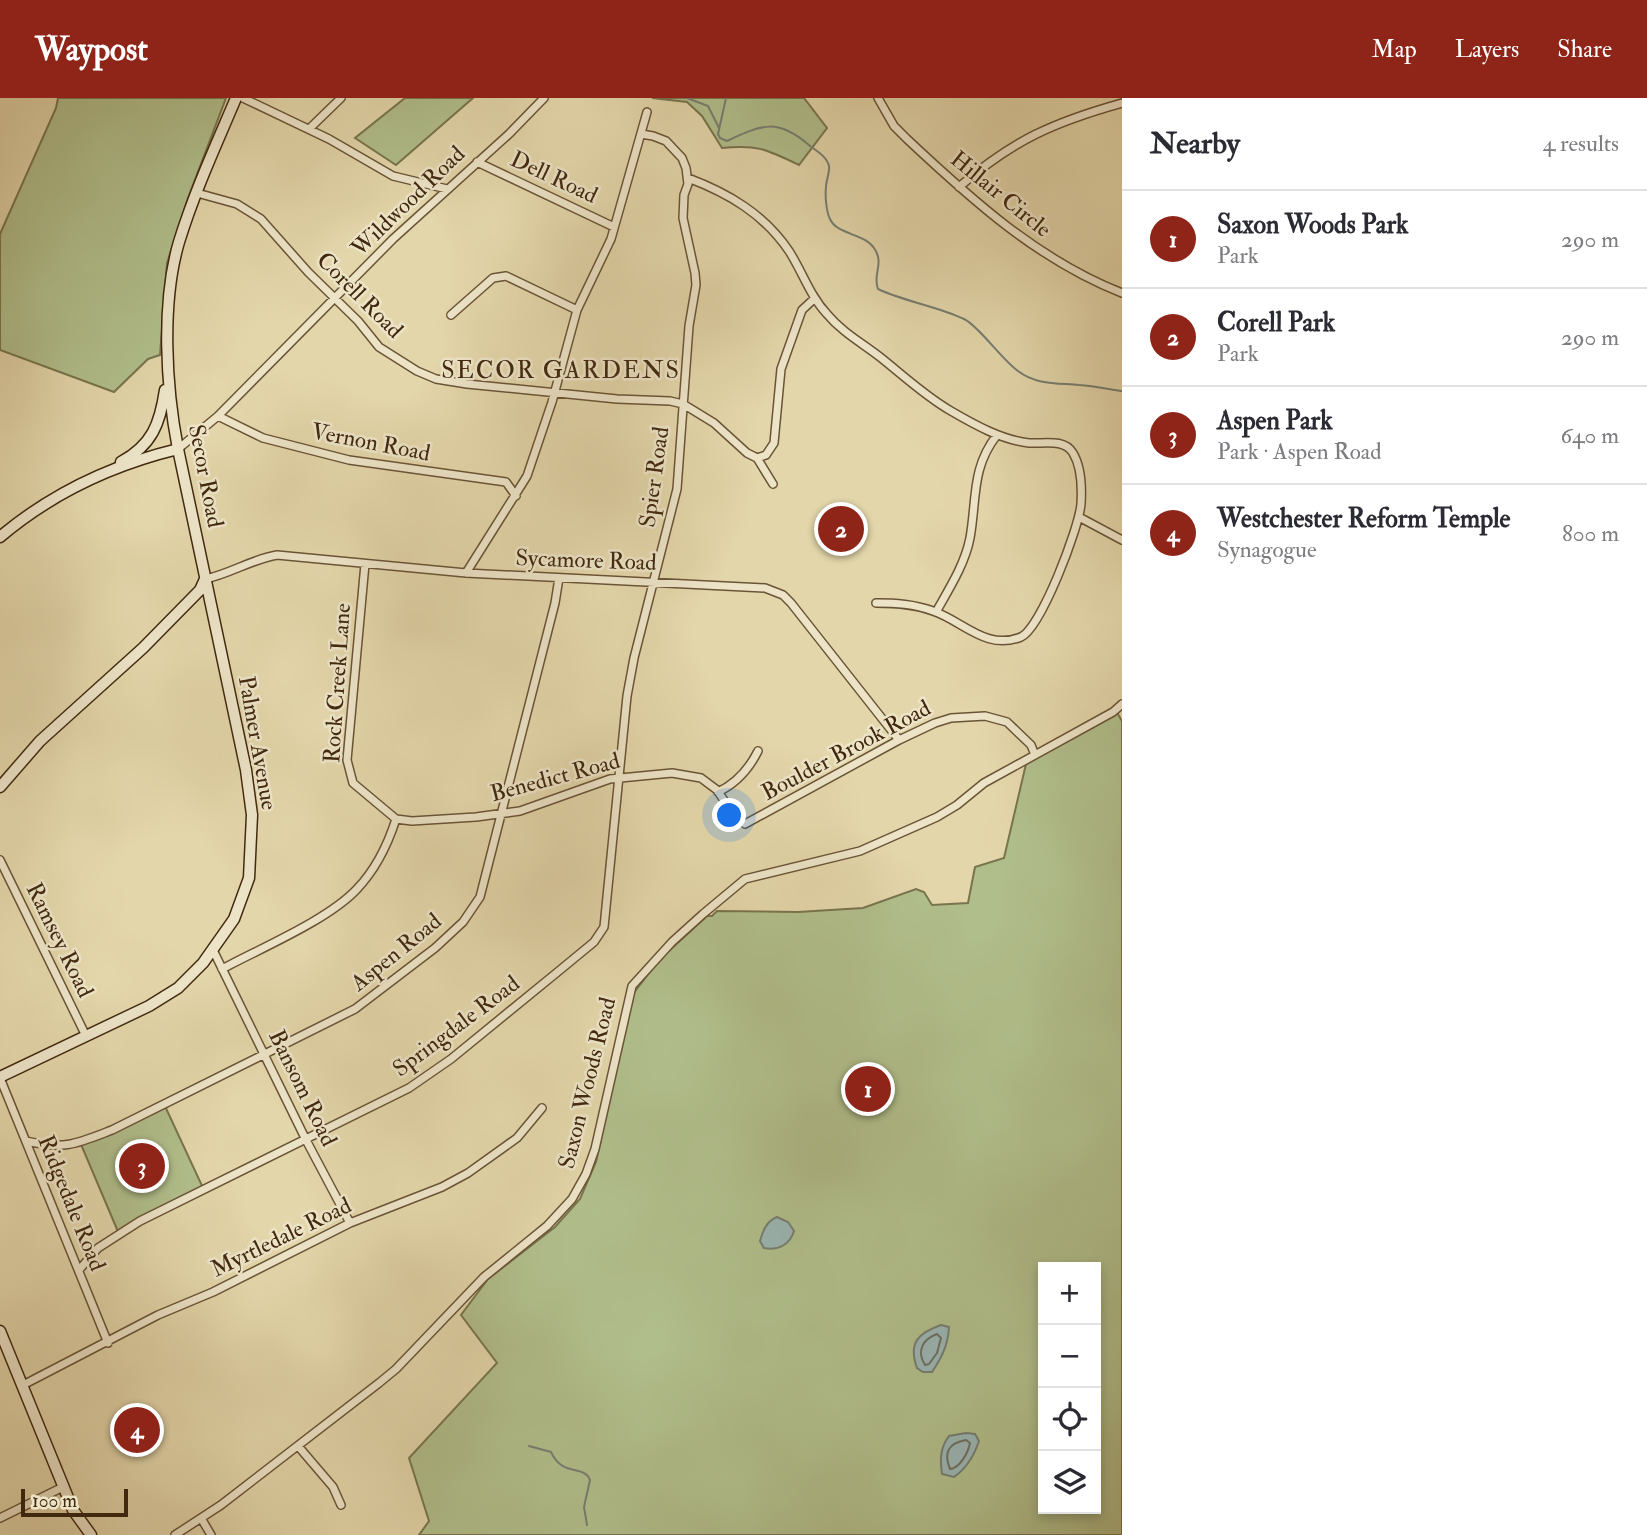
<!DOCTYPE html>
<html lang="en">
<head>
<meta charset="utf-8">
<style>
	:root { --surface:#fff; --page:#f7f7f7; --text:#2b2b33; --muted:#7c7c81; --line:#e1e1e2; --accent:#8f2418 }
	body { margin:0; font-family:"IM FELL Double Pica",serif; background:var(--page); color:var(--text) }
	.controls { position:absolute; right:21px; bottom:21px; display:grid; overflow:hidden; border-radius:0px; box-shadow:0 4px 10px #0003 }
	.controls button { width:63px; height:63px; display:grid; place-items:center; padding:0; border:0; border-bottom:2px solid var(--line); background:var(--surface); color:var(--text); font:35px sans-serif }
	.scale { position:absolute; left:21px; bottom:18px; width:107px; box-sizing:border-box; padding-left:7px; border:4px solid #41290f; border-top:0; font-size:19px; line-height:24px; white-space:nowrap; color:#41290f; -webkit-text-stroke:5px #ede4c8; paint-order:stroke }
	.you { position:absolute; left:730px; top:718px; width:24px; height:24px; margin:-18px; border:5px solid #fff; border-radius:50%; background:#1a73e8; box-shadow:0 0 0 10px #1a73e833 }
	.badge { display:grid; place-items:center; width:46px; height:46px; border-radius:50%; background:var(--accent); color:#fff; font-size:23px; font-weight:700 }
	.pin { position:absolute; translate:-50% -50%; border:4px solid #fff; box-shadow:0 2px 7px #0006 }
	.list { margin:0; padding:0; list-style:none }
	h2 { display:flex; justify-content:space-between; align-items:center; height:91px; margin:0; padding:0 28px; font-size:30px }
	h2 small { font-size:23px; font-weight:400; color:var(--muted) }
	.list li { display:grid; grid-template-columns:46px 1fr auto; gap:21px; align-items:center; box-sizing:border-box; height:98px; padding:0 28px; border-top:2px solid var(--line) }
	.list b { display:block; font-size:26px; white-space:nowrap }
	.list p { margin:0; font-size:23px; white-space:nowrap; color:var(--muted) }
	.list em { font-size:23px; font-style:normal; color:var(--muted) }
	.icon { flex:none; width:38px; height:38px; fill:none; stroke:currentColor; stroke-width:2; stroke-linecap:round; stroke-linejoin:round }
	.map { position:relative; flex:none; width:1122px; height:1437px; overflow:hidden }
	header { display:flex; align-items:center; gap:42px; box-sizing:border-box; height:98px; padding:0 35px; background:var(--accent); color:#fff }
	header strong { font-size:33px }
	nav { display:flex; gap:38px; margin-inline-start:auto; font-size:24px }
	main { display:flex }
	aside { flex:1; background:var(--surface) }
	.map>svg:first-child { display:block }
</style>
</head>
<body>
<header>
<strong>Waypost</strong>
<nav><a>Map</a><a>Layers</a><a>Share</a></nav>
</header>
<main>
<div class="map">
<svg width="1122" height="1437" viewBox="0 0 1122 1437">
	<rect width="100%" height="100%" fill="#e3d6aa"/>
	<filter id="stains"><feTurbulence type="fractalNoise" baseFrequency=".00286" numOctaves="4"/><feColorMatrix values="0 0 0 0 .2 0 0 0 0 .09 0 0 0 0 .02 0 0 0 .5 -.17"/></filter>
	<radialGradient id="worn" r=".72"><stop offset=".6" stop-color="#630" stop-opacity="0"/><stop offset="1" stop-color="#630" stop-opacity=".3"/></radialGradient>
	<path fill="#b0be8b" stroke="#78744d" stroke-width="2" fill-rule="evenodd" d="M58,0h168l-38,100 -21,65 -7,92 -12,4 -34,33 -114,-42v-116l56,-126z
		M405,0h68l-77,67 -41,-27z
		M652,0h152l23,30 -28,37c-31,-15 -42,-21 -77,-17l-20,-32 -15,-14z
		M1116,613l6,10v814h-703l10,-14 -20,-63 88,-95 -36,-48 27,-36 67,-52 25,-28 16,-37 37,-168 26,-34 48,-44h5l5,-5 81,1 65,-4 53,-19 8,3 8,13 36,-2 7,-36 29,-9 22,-94zM1043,1169h53v242h-53z
		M164,1006l40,86 -85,44 -39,-92z"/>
	<path fill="#9ab6b4" stroke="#767e72" stroke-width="2" d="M777,1119l11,5 6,9c-4,13 -15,20 -30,17l-4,-7c3,-11 7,-20 17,-24z
		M941,1227l8,2c-1,18 -7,30 -17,45h-9l-6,-4c-9,-25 1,-35 24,-43z
		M966,1335l9,1 4,7c-5,15 -12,27 -25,36l-12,-3c-2,-15 -2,-26 7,-38z"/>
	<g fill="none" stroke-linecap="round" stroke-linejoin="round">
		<path stroke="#6e7062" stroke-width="2" d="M937,1236l4,4 -4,15 -8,11 -4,1c-9,-14 -2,-26 12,-31z
			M966,1342l4,3c-2,10 -10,25 -20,26 -7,-17 -1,-26 16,-29z"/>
		<path stroke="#767e72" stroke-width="2" d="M687,0l21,8 11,22
			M726,0l-8,36 2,4 7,3c36,-17 51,-23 83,5 7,5 17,11 19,20 1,6 -3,15 -3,21 -1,8 0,24 4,32 7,16 34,14 44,29 11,16 -2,26 4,41 28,13 58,17 86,30 14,6 38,41 54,52 18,14 40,12 61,14 15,1 29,4 43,6
			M529,1348l22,6c12,26 33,12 39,28l-6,27 3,18"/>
		<g stroke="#6a5436" stroke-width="10">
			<path id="street" d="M243,0l86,41 64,37 54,13
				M878,0l16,28 13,13c65,61 131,121 215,154
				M309,31l32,-31
				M477,64l137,65
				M688,80c40,15 76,36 101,73 13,20 21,45 38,63 15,18 35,29 53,43 24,19 45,39 71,54 24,14 51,29 78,32 14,1 35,-5 44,10 9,15 9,35 8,51 -2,24 -40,124 -60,133 -35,14 -58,-16 -88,-26 -19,-7 -37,-8 -57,-8
				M959,89c54,-47 95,-65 163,-84
				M197,95l40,11 24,15 47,53 50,49 21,26 38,24 19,8 31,5 150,15 53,2 13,3 31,19 33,30 10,5 16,26
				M451,217l42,-37 13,-2 71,34
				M218,318l45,22 86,22 157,22 10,14
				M178,351l40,-33 175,-177 116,-105 35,-36
				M757,360l9,-3 8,-12 7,-74 21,-59 13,-12
				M1079,419l43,23
				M365,466l-18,196 6,23 43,36 16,2 64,-4 44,-6 90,-32 62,-6 29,5 16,12 17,25 11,9 154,-84 36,-17 16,-5 34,-2 22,6 24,23 4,10
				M466,475l61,-97 25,-74 25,-92 34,-71 36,-127
				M205,481c25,-5 47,-20 72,-24l189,18 299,15 18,7 8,8 108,137
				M936,514c13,-23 29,-48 34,-74 7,-39 1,-70 27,-103
				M718,694c19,-9 31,-23 40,-41
				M0,762l86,176
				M213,852l93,190 44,83
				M222,871c39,-21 106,-49 135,-80 19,-20 31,-45 39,-70
				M0,980l108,265
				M26,1043c39,9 50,3 86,-11l243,-121 80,-61 28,-26 17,-25 75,-294 4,-25
				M79,1172l19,-22 42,-27 269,-133 42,-29 109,-89 34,-28 10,-15 23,-231 7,-38 43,-169 12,-163 7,-41 -1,-12 -12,-55 1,-23 4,-11 -2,-16 -4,-10 -16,-17 -13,-5 -12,-2
				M23,1287l135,-70 55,-23 137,-69 92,-36 26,-14 49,-35 25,-30
				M298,1348l35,41 8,18
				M0,1420l63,-31
				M201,1420l10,17
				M175,1437l46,-30 158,-122 17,-14 88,-92 63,-51 25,-27 14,-25 9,-25 37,-163 40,-44 31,-28 42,-35 115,-28 77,-34 20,-12 27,-22 129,-71 9,-8"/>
		</g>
		<g stroke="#41290f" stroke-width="13">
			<path id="secondary" d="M121,364c31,-17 39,-38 44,-72
				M0,439c52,-44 112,-72 178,-88
				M0,689l40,-46 103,-93 57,-58 5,-11
				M0,979l149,-71 29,-18 25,-25 31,-44 15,-41 3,-63 -6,-45 -68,-321c-12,-62 -17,-146 1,-207 15,-49 37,-97 57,-144
				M0,1233l73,179 18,25"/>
		</g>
		<use href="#street" stroke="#ede4c8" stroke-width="7"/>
		<use href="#secondary" stroke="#ede4c8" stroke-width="10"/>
	</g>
	<g text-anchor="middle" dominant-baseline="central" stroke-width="5" stroke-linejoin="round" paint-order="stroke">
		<g font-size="23" fill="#41290f" stroke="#ede4c8">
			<text transform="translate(554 79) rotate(25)">Dell Road</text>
			<text transform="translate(1001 96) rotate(39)">Hillair Circle</text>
			<text transform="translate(408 103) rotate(-44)">Wildwood Road</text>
			<text transform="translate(360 197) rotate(45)">Corell Road</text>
			<text transform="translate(371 344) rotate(11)">Vernon Road</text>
			<text transform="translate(206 378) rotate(79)">Secor Road</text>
			<text transform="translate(654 379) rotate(-82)">Spier Road</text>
			<text transform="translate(586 462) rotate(2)">Sycamore Road</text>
			<text transform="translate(337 585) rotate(-86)">Rock Creek Lane</text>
			<text transform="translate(258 645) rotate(80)">Palmer Avenue</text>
			<text transform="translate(846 652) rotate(-28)">Boulder Brook Road</text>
			<text transform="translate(555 679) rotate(-15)">Benedict Road</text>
			<text transform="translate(60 842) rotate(64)">Ramsey Road</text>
			<text transform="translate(396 854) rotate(-39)">Aspen Road</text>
			<text transform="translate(456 928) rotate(-37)">Springdale Road</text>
			<text transform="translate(587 985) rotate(-76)">Saxon Woods Road</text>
			<text transform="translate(303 990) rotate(64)">Bansom Road</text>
			<text transform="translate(72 1105) rotate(68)">Ridgedale Road</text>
			<text transform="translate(281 1139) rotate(-26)">Myrtledale Road</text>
		</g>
		<g font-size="24" letter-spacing="2" fill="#41290f" stroke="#ede4c8">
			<text x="561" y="272">SECOR GARDENS</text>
		</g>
	</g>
	<rect width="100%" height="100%" filter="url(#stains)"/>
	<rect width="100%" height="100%" fill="url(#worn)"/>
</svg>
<div class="controls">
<button>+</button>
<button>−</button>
<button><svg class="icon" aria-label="locate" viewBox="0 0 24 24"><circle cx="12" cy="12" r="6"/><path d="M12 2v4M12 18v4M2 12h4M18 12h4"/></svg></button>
<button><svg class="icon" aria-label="layers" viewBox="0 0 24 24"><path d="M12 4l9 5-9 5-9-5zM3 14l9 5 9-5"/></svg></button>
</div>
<div class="scale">100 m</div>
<div class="you"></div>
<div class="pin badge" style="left:868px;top:991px">1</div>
<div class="pin badge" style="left:841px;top:431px">2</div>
<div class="pin badge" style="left:142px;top:1068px">3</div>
<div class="pin badge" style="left:137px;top:1332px">4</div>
</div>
<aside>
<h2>Nearby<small>4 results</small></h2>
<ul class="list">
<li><span class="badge">1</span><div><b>Saxon Woods Park</b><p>Park</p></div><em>290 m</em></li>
<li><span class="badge">2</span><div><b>Corell Park</b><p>Park</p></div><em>290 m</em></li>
<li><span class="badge">3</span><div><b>Aspen Park</b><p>Park · Aspen Road</p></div><em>640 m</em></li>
<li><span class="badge">4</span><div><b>Westchester Reform Temple</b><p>Synagogue</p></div><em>800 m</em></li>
</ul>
</aside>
</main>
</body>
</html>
